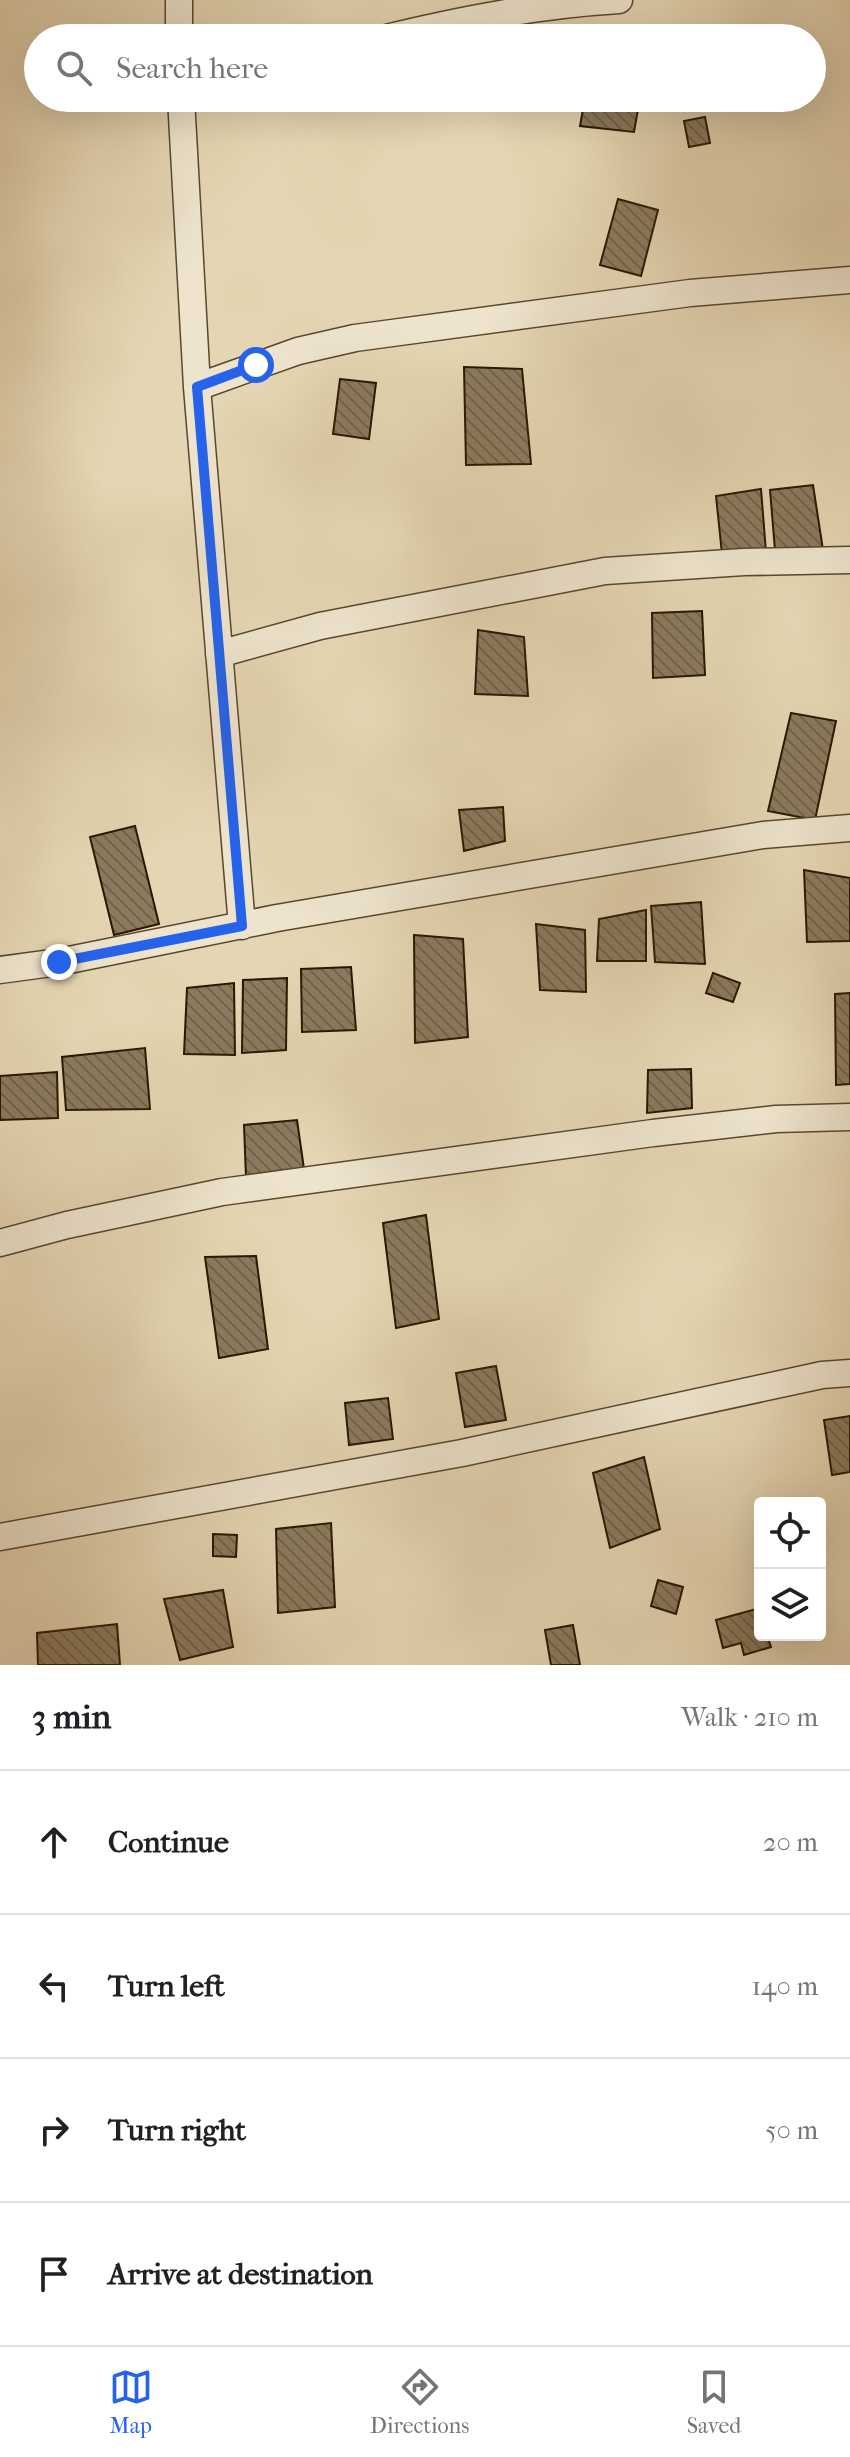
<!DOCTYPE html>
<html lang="en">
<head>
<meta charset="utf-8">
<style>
	:root { --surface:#fff; --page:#f6f6f6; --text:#202124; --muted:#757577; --line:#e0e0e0; --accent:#2563eb }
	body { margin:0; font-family:"IM FELL French Canon",serif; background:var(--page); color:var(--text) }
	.controls { position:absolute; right:24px; bottom:24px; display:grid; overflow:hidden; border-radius:8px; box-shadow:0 8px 32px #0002 }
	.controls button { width:72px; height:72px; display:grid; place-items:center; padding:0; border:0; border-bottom:2px solid var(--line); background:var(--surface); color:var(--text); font:40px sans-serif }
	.stop { position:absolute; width:24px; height:24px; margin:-18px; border:6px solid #2563eb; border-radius:50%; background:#fff }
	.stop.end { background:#2563eb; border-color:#fff; box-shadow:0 2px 8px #0008 }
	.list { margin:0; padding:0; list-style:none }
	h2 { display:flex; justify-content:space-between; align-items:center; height:104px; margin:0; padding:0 32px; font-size:34px }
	h2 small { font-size:26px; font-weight:400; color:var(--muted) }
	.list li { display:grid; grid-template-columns:52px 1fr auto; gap:24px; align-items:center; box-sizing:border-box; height:144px; padding:0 32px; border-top:2px solid var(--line) }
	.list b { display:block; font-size:30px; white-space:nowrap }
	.list em { font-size:26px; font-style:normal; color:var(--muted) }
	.icon { flex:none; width:44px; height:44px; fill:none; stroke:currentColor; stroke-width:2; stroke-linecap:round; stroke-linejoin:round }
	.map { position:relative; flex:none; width:850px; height:1665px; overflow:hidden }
	.search { position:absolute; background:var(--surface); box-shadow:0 8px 32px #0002; left:24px; right:24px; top:24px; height:88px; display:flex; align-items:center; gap:20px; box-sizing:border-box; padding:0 28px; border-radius:44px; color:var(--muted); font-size:30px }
	.sheet { height:680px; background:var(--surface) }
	nav { display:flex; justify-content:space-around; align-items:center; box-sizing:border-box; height:112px; border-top:2px solid var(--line); background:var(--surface); font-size:22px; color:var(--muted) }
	nav a { display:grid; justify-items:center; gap:4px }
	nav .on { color:var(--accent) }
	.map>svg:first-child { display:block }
</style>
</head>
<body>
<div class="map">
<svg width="850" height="1665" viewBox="0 0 850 1665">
	<defs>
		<pattern id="building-back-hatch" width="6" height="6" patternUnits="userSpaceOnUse" patternTransform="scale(2)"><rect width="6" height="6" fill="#8b7a5e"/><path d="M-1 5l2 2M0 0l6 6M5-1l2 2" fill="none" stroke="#72634b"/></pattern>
	</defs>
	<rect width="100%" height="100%" fill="#e5d6b3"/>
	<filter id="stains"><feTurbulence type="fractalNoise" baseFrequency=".0025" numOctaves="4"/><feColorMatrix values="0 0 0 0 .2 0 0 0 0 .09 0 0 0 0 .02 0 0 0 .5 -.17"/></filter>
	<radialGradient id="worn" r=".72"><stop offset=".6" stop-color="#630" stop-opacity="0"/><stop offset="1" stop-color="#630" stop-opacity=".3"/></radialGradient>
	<path fill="url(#building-back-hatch)" stroke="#2a1701" stroke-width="2" d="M585,98h55l-6,34 -54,-6z
		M705,117l5,26 -21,4 -5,-26z
		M618,199l40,11 -17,66 -41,-11z
		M464,367l58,2 9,95 -65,1z
		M340,379l36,4 -7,56 -36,-5z
		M813,485l10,65h-48l-5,-60z
		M761,489l5,63 -44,2 -6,-58z
		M702,611l3,64 -52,3 -1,-65z
		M478,630l46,7 4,59 -53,-2z
		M791,713l45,8 -21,99 -47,-9z
		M503,807l2,34 -41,10 -5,-41z
		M135,826l24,98 -45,11 -24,-98z
		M804,870l46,8v63l-43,1z
		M701,902l4,62 -50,-2 -4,-56z
		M646,910v51h-49l2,-42z
		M536,924l49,6 1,62 -46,-2z
		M414,935l49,4 5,98 -53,6z
		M351,967l5,63 -54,2 -1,-63z
		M713,973l27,10 -7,19 -27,-9z
		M287,978l-1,72 -44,3 1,-73z
		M234,983l1,72 -51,-1 3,-66z
		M850,993v91l-14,1 -1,-91z
		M145,1048l5,61 -84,1 -4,-53z
		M691,1069l1,39 -45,5 1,-43z
		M57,1072l1,46 -58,2v-44z
		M297,1120l7,49 -58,9 -2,-53z
		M426,1215l13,104 -43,9 -13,-105z
		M256,1256l12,93 -49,9 -14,-101z
		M496,1366l10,54 -41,7 -9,-54z
		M388,1398l5,41 -44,6 -4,-42z
		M850,1416v56l-18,3 -8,-55z
		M644,1457l16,72 -50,19 -17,-75z
		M331,1523l4,84 -57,6 -2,-84z
		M213,1534l24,1 -1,22 -23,-1z
		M658,1580l25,7 -7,27 -25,-8z
		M223,1590l10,57 -53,13 -16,-61z
		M760,1608v27h7l4,12 -27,8 -3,-12 -18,5 -7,-28z
		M117,1624l3,41h-82l-1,-32z
		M573,1625l7,40h-29l-6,-35z"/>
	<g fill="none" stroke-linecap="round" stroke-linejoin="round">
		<g stroke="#59472e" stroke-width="29">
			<path id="street" d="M179,0v38
				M386,38c79,-19 152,-33 233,-38
				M181,98l16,289 45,539
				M197,387l101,-36 57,-13 335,-45 160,-13
				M219,654l101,-28 285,-55 139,-9 106,-2
				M0,970l59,-8 218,-44 486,-83 87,-7
				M0,1243l67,-18 155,-33 431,-59 123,-14 74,-2
				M0,1537l462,-84 360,-78 28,-2"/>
		</g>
		<use href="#street" stroke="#eee4ce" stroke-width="26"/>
	</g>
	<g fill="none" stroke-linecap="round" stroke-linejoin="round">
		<path stroke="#2563eb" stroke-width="10" d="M59,962l183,-36 -45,-539 59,-22"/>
	</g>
	<rect width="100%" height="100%" filter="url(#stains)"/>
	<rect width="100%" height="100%" fill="url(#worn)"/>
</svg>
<div class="controls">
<button><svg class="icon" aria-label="locate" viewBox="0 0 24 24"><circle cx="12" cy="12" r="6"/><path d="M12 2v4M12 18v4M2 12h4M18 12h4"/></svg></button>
<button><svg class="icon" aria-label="layers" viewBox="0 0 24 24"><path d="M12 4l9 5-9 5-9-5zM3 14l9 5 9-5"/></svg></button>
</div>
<div class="stop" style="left:256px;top:365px"></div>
<div class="stop end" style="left:59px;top:962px"></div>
<div class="search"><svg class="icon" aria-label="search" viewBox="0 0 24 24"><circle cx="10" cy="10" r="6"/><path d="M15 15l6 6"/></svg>Search here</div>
</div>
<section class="sheet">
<h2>3 min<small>Walk · 210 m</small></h2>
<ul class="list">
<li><svg class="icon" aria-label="ahead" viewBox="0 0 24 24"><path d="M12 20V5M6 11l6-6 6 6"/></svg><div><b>Continue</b></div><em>20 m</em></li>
<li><svg class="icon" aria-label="left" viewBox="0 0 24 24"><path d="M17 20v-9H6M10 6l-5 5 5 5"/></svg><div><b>Turn left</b></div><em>140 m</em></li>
<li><svg class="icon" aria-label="right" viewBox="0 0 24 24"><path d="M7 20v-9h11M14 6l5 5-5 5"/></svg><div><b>Turn right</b></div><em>50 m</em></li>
<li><svg class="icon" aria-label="arrive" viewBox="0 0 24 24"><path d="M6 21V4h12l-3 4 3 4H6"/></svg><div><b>Arrive at destination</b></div></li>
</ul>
</section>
<nav>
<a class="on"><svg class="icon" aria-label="map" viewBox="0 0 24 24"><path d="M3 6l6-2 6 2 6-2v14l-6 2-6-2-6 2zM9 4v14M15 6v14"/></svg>Map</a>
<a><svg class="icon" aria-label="directions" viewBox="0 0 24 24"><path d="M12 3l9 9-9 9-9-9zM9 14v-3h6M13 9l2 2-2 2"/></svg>Directions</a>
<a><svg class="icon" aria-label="saved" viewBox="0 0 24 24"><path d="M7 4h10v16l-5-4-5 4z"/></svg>Saved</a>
</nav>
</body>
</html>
